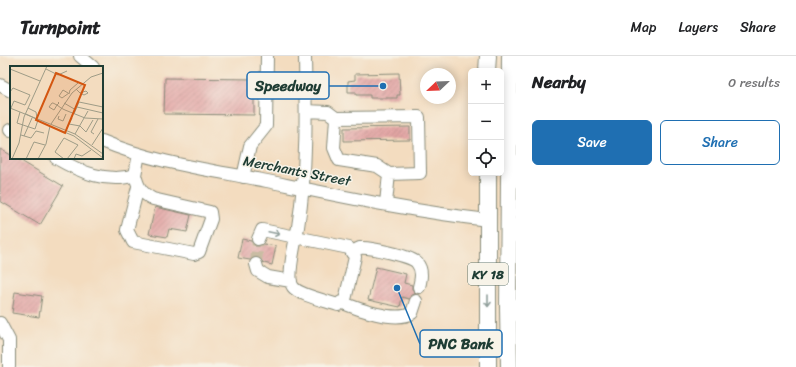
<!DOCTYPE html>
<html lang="en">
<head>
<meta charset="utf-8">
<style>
	:root { --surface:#fff; --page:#f2f2f2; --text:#202124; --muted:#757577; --line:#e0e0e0; --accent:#1f6fb2 }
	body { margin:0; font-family:Sriracha,sans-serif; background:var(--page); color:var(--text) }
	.controls { position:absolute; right:12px; top:12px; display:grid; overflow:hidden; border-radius:6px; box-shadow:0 2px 10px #0003 }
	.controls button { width:36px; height:36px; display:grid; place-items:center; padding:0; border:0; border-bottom:1px solid var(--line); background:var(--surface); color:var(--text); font:20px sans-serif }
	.compass { position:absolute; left:420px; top:12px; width:36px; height:36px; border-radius:50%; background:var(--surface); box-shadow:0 2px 10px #0003; rotate:247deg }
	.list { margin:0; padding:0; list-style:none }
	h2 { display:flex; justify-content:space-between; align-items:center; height:52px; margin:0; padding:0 16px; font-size:17px }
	h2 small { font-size:13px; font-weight:400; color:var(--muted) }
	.actions { display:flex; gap:8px; padding:12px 16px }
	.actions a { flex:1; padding:9px 0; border:1px solid var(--accent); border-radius:6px; text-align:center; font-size:14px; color:var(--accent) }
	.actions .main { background:var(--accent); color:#fff }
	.icon { flex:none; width:22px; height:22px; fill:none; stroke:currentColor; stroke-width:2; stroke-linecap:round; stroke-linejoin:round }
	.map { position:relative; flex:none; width:516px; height:311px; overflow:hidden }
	header { display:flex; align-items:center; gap:24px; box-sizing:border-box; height:56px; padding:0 20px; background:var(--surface); border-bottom:1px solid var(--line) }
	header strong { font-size:19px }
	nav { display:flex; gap:22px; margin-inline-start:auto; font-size:14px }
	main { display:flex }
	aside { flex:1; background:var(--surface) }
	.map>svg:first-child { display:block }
</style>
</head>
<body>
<header>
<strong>Turnpoint</strong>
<nav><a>Map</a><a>Layers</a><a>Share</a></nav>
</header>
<main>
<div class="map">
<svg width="516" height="311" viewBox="0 0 516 311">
	<defs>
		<pattern id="building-hatch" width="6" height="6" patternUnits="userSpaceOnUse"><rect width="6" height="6" fill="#e3a5a4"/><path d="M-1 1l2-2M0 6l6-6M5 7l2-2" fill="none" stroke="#b78886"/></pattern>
	</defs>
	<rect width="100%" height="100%" fill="#f7f3e8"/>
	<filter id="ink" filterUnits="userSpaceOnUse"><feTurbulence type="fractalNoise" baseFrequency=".025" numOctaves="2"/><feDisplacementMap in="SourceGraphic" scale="8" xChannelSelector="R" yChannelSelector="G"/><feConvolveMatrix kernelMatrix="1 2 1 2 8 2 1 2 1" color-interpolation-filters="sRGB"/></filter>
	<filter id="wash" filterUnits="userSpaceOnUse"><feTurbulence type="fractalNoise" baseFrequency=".012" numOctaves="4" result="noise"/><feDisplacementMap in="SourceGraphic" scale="16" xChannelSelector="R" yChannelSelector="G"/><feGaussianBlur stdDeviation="0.9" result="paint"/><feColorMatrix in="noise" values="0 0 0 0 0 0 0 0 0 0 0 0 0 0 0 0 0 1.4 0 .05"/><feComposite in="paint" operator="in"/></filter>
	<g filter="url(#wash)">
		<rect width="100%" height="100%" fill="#f3dcbf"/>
		<g id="blocks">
			<path fill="url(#building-hatch)" d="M399,17l1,22h-3v3h-27v-3h-14v-3h-8v-11l7,-1v-6z
				M165,22l89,1v36l-90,-1z
				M410,71v13l-66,1v-13z
				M0,93l11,6v3h5l47,28 -23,39 -40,-24z
				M155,151l36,8 -4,17 -18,-3 -2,8 -18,-3z
				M242,183l9,2 4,5h4l5,-2 12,2 -4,19 -8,-2 -7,-6 -7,3 -12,-2z
				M376,211l30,7 -2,9 8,2v4l4,5 -5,1 -2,4 -7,-2 -2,10 -32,-7z
				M15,236l27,4 -3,21 -27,-4z"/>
		</g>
	</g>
	<g filter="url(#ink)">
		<use href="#blocks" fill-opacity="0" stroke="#898c7a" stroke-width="1"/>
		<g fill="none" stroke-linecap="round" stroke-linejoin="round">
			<path stroke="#c9bca3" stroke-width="12" stroke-dasharray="12 6" stroke-linecap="butt" d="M256,208l2,-25"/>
			<g stroke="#898c7a" stroke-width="14">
				<path id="minor" d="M80,0l13,11
					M0,29l11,6
					M306,55l22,1 8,6 -2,30 5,12 38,6 12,8 -3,29
					M336,62l83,-1 1,56 -31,1
					M10,74l1,1
					M102,85c52,22 109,29 165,40 73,15 147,31 221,39
					M56,102c24,14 52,26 79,17l4,-21
					M135,119c3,12 6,18 18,24l57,13 1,7 -12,33 -5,2 -61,-12 -6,-12 11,-43
					M243,121l7,-31 16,-20 1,-70
					M258,183l4,-9 87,18 6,9 -10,43 -7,5c-11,-4 -39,-10 -45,-18 -7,-9 3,-49 5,-60 9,-57 8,-114 7,-171
					M352,197c3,-2 5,-4 8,-5 9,-1 52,8 57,15 6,7 4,16 2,24
					M256,208l2,7 10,6 23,4
					M341,246c16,7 55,21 71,11l4,-12
					M0,267l9,17v27"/>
			</g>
			<g stroke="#898c7a" stroke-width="18">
				<path id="major" d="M487,15l1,-15
					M488,311v-194
					M509,311l-1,-60 2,-251"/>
			</g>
			<use href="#minor" stroke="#fff" stroke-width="12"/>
			<use href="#major" stroke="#fff" stroke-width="16"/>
		</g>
		<defs><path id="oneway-shaft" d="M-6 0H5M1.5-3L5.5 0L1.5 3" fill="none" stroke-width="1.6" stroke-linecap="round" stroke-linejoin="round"/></defs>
		<g stroke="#8f9e9a">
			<use href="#oneway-shaft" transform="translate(274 177) rotate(12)"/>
			<use href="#oneway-shaft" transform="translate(488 245) rotate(90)"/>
		</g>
	</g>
	<g text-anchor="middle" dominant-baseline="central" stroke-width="3" stroke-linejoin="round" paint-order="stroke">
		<rect fill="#f7f3e8" stroke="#60746a" stroke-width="1" x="468" y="207" width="40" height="22" rx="3"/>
		<g font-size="13" font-weight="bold" fill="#1f3d34">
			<text x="488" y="218">KY 18</text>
		</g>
		<g font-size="14" fill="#1f3d34" stroke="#f7f3e8">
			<text transform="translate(297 115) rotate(11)">Merchants Street</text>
		</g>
	</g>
	<g transform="translate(10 10)">
		<rect width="93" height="93" fill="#f3dcbf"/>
		<path fill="none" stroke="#9e9c87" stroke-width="1" d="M0,3l30,12M36,3l12,6 9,-4M66,23l4,4 4,2 4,-2 -2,-2 -6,2M0,26l3,-4 17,7M58,27l-5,-3 -4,6 3,2 7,-5M59,28l1,-4 8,-7M48,36l1,1 -2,2 -3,5 -5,-3 3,-4h1l4,2 4,3 4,2 20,8 18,1M54,37l12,7M67,41l26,6M0,42l65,26 28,20M1,42l3,-7 11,4 5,-10M18,42l8,4 1,6M10,46l-3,11 18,6 3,-9M16,48l12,6M64,48l5,-12 24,5M49,50l-1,3 5,2 3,-7M62,52l-3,6 11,2 6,6 7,-12M41,58l21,-31 19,-16 12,-4M42,61l22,9 29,22M65,68l13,-23M84,68l-3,-2 7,-13M11,69l10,3 5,-7 8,2M14,70l8,-18M82,79l11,-17M2,93l7,-16 5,-26 23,-51M16,93l8,-17 11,3M28,93l8,-15 4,-18M54,93l-9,-7 9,-14 14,7 -11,14M64,93l2,-5 6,2 9,-6"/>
		<path fill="#d45610" fill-opacity="0.15" stroke="#d45610" stroke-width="2" d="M46,7l29,12 -20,48 -29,-13z"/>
		<rect width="93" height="93" fill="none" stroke="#1f3d34" stroke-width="2"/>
	</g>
	<path fill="none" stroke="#1f6fb2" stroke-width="1.5" d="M383 30L329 30M397 232L420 288"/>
	<g fill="#1f6fb2" stroke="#f7f3e8" stroke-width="1.5">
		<circle cx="383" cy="30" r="4"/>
		<circle cx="397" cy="232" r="4"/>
	</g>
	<g fill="#f7f3e8" stroke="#1f6fb2" stroke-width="1.5">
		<rect x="247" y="16" width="82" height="27" rx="4"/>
		<rect x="420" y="274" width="82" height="27" rx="4"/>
	</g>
	<g font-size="15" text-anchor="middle" font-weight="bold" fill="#1f3d34">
		<text x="288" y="35">Speedway</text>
		<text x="461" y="293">PNC Bank</text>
	</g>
</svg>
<div class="controls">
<button>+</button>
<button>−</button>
<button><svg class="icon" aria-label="locate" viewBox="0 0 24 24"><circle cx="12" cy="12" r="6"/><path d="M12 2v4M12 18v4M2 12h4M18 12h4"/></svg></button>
</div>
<svg class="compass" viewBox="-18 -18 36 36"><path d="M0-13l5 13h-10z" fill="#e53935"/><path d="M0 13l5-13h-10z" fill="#757577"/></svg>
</div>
<aside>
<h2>Nearby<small>0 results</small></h2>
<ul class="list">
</ul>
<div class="actions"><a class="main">Save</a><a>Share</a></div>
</aside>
</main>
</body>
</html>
